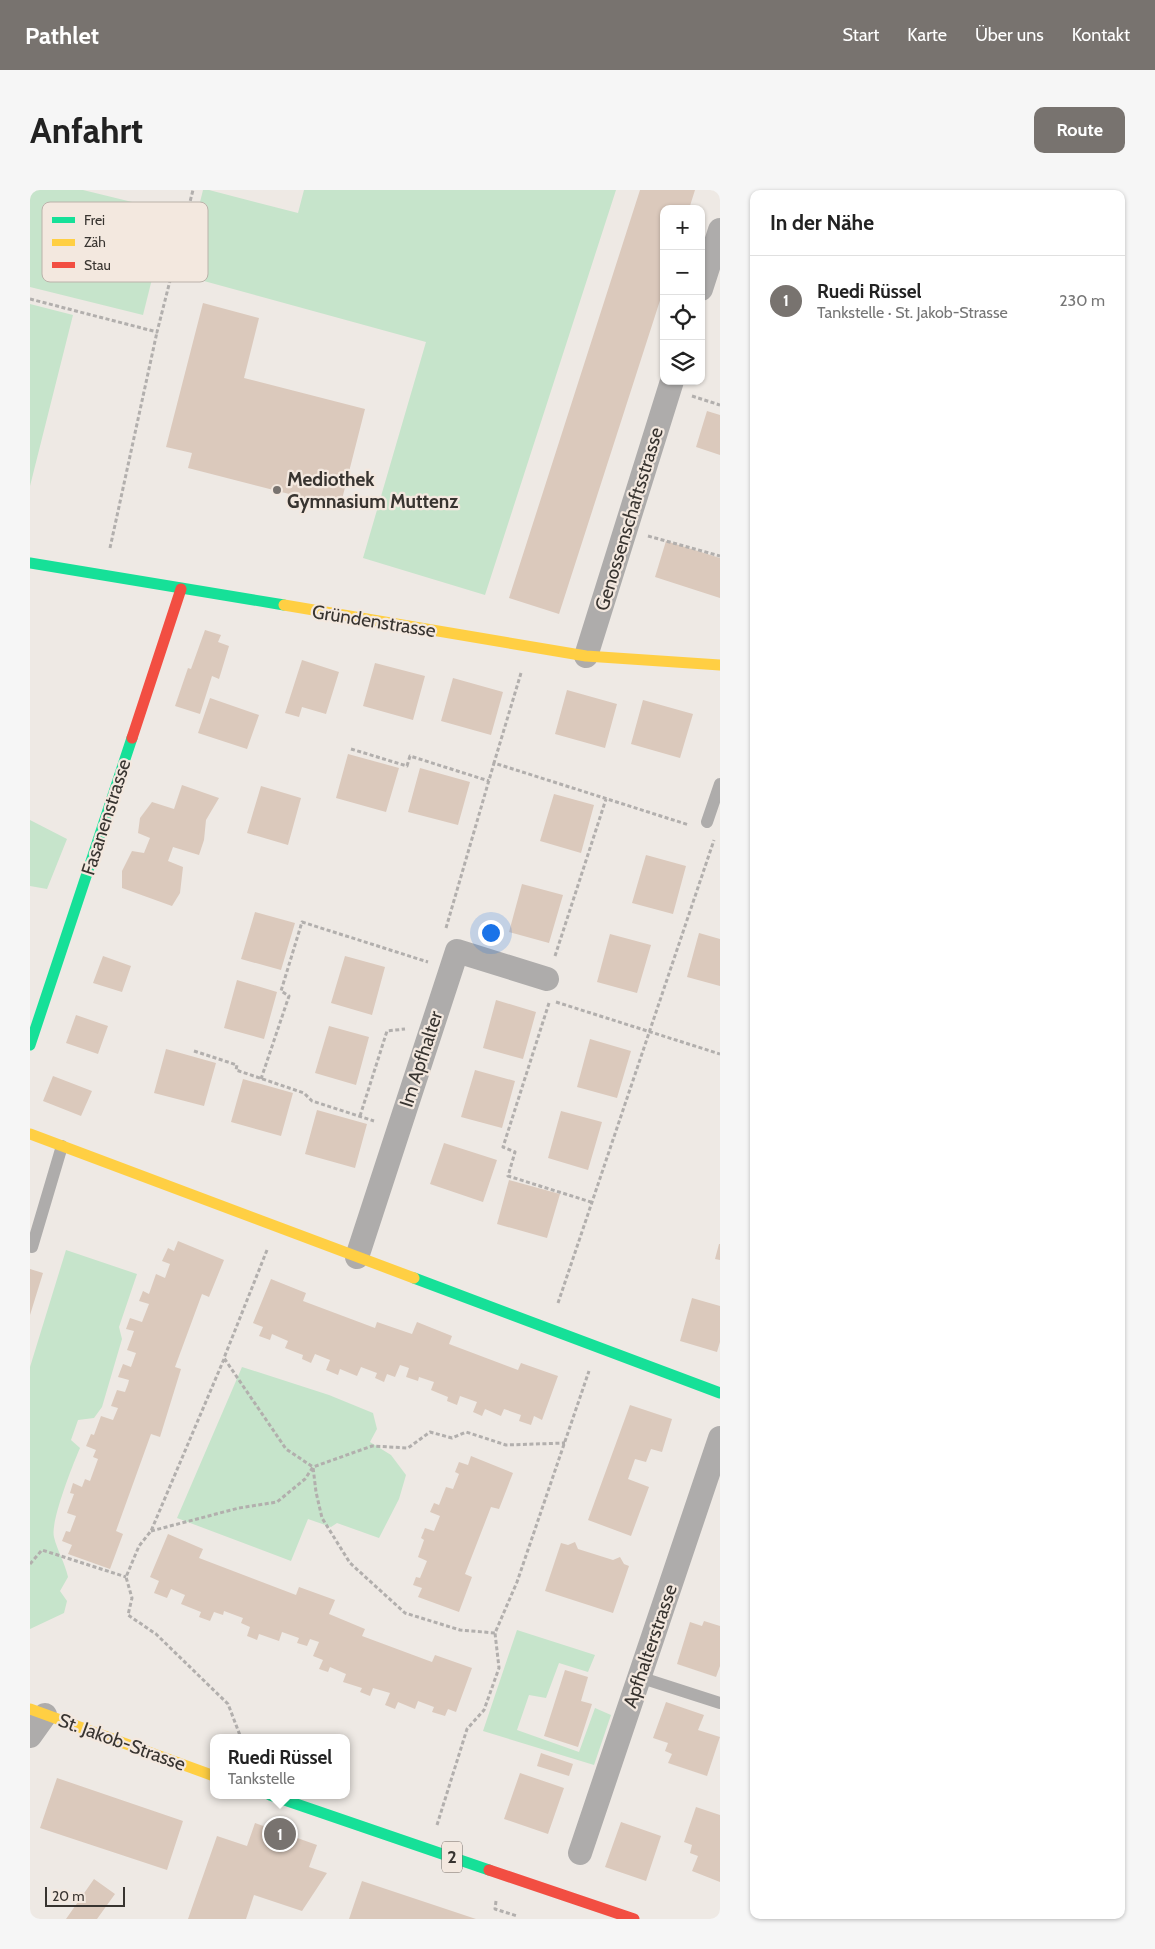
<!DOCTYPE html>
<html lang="de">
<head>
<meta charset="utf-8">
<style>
	:root { --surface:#fff; --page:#f6f6f6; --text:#222; --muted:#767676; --line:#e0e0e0; --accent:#78736f }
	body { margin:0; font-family:Cabin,sans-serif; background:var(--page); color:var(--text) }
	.controls { position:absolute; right:15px; top:15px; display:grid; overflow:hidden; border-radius:10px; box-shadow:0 1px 4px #0004 }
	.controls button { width:45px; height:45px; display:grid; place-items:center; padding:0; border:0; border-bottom:1px solid var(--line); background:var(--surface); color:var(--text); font:25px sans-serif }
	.scale { position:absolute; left:15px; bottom:12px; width:80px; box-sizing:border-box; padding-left:5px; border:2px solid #383430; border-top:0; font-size:14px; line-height:18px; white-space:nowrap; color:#383430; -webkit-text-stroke:4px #f3e8df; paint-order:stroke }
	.you { position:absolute; left:460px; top:742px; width:18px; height:18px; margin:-12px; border:4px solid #fff; border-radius:50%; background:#1a73e8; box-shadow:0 0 0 8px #1a73e833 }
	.badge { display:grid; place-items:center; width:32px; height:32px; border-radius:50%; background:var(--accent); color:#fff; font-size:16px; font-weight:700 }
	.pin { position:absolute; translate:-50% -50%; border:2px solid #fff; box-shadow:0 1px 5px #0006 }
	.popup { position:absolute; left:180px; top:1544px; width:140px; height:65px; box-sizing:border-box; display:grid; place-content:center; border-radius:10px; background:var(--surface); filter:drop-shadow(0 1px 4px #0005); font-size:16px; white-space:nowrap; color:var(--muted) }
	.popup b { font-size:19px; color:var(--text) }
	.popup::after { content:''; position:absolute; left:50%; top:100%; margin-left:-10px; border:10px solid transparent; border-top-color:var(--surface) }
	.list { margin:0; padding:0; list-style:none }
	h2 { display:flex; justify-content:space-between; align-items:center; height:65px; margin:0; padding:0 20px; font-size:21px }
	h2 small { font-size:16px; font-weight:400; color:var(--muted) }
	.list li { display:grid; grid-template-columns:32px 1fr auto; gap:15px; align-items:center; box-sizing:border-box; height:90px; padding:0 20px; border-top:1px solid var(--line) }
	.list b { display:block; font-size:19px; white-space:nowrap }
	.list p { margin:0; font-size:16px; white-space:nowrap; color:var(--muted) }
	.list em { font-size:16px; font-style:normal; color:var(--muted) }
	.icon { flex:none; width:28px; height:28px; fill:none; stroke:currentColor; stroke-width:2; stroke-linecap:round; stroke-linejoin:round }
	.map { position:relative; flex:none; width:690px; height:1729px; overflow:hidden; border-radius:10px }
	header { display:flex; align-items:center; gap:30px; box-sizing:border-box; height:70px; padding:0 25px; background:var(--accent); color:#fff }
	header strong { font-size:24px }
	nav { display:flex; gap:28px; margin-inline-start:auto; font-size:18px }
	.intro { display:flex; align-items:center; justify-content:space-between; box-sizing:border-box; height:120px; padding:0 30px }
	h1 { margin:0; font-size:35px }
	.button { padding:12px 22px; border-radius:10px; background:var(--accent); color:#fff; font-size:18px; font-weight:700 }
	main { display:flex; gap:30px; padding:0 30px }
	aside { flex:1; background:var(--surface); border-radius:10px; box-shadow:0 1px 4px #0004 }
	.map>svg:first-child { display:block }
</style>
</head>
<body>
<header>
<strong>Pathlet</strong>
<nav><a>Start</a><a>Karte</a><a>Über uns</a><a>Kontakt</a></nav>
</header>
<div class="intro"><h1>Anfahrt</h1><a class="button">Route</a></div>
<main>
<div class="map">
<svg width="690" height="1729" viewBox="0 0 690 1729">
	<rect width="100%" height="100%" fill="#eee9e4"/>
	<path fill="#c6e4cb" d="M0,0h53l86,21 -26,104 -113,-28z
		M173,0h6l89,23 6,-23h312l-131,405 -122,-37 63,-216 -244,-67z
		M0,114l43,11 -43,171z
		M0,630l37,19 -20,50 -17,-3z
		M36,1060l71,24 -18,53 3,12 -20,68 -8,11 -16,2 -7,20 9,8c-7,16 -30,74 -26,89 3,13 11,26 14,40l-8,14 7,10 -3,12 -34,16v-262z
		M212,1177l87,28 44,18 4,16 -7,13 21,13 15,20 -7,24 -20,39 -42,-15 -6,4 -23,-8 -17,42 -114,-43z
		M487,1440l78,25 -7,17 -29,-9 -13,35 -17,-3 -12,35 62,22 16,-44 16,7 -17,50 -111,-34z"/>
	<path fill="#dbc9bc" d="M610,0h55l-6,19h-25v79l-105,326 -50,-16z
		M173,113l56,15 -15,60 121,31 -25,98 -152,-39 4,-15 -26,-6z
		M677,221l13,4v40l-24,-8z
		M636,351l54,17v40l-65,-21z
		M175,440l16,5 -3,7 11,4 -10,33 -7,-3 -12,38 -25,-8 13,-38 3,1z
		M272,470l37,12 -13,42 -24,-7 -3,10 -14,-4z
		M345,473l50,13 -12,44 -50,-14z
		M423,488l50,14 -12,43 -50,-14z
		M537,500l50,14 -12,44 -50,-14z
		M180,508l49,17 -12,34 -49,-16z
		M613,510l50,14 -13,44 -49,-14z
		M318,564l51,14 -13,44 -50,-14z
		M390,578l50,14 -12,43 -50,-13z
		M152,595l37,13 -13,22 -2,20 -5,15 -26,-8 -5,14 15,6 -3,26 -8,13 -50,-18v-17l10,-20 12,2 6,-15 -12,-5 2,-15 12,-16 22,7z
		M231,596l40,12 -13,47 -41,-12z
		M524,604l40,11 -13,48 -41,-12z
		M616,665l40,11 -13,48 -41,-11z
		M492,694l41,11 -14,48 -40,-11z
		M225,722l40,11 -14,47 -40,-11z
		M669,743l21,6v47l-33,-9z
		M580,744l41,11 -14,48 -40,-11z
		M73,766l28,10 -9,26 -29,-9z
		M315,766l40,11 -13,48 -41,-12z
		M207,790l40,12 -13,47 -40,-11z
		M466,810l40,12 -13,47 -40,-11z
		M46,825l32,11 -10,28 -32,-11z
		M299,836l40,11 -13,48 -41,-12z
		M560,849l41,12 -14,47 -40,-11z
		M136,859l50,14 -12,43 -50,-13z
		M445,880l40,11 -13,47 -41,-11z
		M23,886l39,15 -11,25 -38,-15z
		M213,889l50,14 -12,43 -50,-14z
		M287,920l50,14 -12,44 -50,-14z
		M531,921l41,11 -14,48 -40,-12z
		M414,953l53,17 -14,42 -53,-18z
		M479,990l51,14 -13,44 -50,-14z
		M148,1051l46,19 -15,37 -7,-3 -27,73 6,2 -21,68 -9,-3 -35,97 7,3 -13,35 -42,-15 4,-9 -10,-4 4,-10 4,1 6,-16 -9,-3 7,-19 -4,-1 3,-10 9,4 3,-8 5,2 8,-22 -5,-2 3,-7 -10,-4 5,-12 3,1 7,-19 12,4 5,-12 -7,-2 6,-16 8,2 3,-8 1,-4 -11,-3 5,-13 8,3 5,-14 -9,-3 7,-19 -8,-2 4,-11 12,4 7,-18 -10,-3 4,-10 6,3 7,-20 9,4 5,-14 -8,-3 6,-13 6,3z
		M689,1054h1v16l-5,-1z
		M0,1079l13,4 -13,42z
		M241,1089l35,14 -3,8 72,27 2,-6 35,12 5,-12 35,14 -3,8 69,26 3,-7 37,13 -16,44 -8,-4 -3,9 -12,-4 2,-6 -17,-6 -3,7 -16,-7 -3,7 -9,-4 4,-10 -17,-6 -3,9 -10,-4 1,-4 -17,-7 3,-8 -15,-5 -1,4 -12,-4 3,-9 -9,-3 -5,12 -8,-3 -3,8 -9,-4 2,-5 -16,-6 -4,9 -17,-7 -2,6 -12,-5 4,-10 -15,-6 -4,9 -9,-4 1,-4 -18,-7 3,-7 -16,-7 -2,6 -11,-4 4,-9 -10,-4z
		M662,1108l28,8v36l-3,10 -37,-11z
		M600,1215l42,14 -10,33 -11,-3 -5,13 -11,-3 -7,20 21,8 -18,49 -43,-16z
		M441,1266l42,17 -14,36 -8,-2 -26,67 7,3 -13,35 -41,-15 4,-9 -9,-3 3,-8 4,1 7,-17 -9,-4 6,-17 -3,-2 4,-10 9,3 6,-15 -10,-4 4,-9 5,2 7,-18 7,2 6,-15 -4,-2 4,-10 9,3z
		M138,1344l35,15 -4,9 97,37 3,-8 36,13 -6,14 36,15 -3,7 70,26 3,-7 37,13 -16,44 -8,-3 -3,7 -13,-4 2,-5 -16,-6 -3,8 -17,-7 -3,7 -10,-4 5,-12 -17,-5 -3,8 -10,-4 2,-4 -19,-6 3,-8 -16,-7 -2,5 -9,-3 4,-9 -10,-4 6,-14 -9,-3 -3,7 -10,-3 2,-5 -17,-6 -3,9 -20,-7 -2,6 -10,-4 3,-9 -9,-4 2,-5 -19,-7 -1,4 -9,-3 -4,9 -11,-4 2,-5 -20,-8 4,-9 -14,-6 -4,9 -13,-5 5,-12 -9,-4z
		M545,1352l3,7 35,11 7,-3 4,7 5,2 -16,47 -68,-22 16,-48 7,2z
		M674,1431l16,5v40l-4,11 -39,-13 13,-42 12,4z
		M535,1480l23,7 -7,24 11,3 -14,43 -34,-11z
		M636,1512l38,13 -6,15 22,7 -13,39 -39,-13 4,-9 -7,-3 3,-8 -15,-5z
		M511,1563l32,11 -4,12 -32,-10z
		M490,1583l44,15 -16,46 -44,-15z
		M27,1588l126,43 -16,49 -127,-42z
		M666,1617l24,8v67l-28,-11 6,-15 -8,-3 2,-8 -8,-3z
		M591,1632l40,14 -15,45 -41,-14z
		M225,1633l62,22 -8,22 18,6 -25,38 -48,-16 -8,24h-58l29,-83 30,10z
		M64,1689l21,15 -18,25h-31z
		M332,1691l114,38h-127z"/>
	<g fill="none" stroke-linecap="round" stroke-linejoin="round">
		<path stroke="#b2afad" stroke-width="3" stroke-dasharray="4 2.5" stroke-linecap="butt" d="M0,109l127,33 36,-142
			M662,206l28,9
			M618,346l72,20
			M80,358l47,-216
			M491,483l-27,90 195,62
			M321,559l56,17 3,-10 79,25
			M416,738l48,-165
			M525,766l51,-157
			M526,812l164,52
			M519,813l-46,144 12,5 -7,24 83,26
			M164,861l43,14 -1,5 68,23 8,8 62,20
			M231,889l28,-83 -8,-5 21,-69 126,40
			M330,926l27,-85 18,-2
			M237,1060l-43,108 62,91 27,18 3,25 6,26 28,45 55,50 55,17 35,3
			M528,1113l156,-463
			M194,1169l-73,172 -12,15 -13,31 6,21 -4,17 28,19 72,70 13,34
			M121,1341l88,-23 38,-6 28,-23 8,-12 59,-21 36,2 22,-16 22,6 14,-6 40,13 59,-2
			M0,1374l12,-14 84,27
			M407,1635l30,-96 17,-19 15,-42 -4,-35 22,-51 72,-211
			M466,1711l-1,8 22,7"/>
		<path stroke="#aeacab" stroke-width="12" d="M677,632l13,-38
			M2,1057l30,-101
			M609,1487l81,26"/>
		<path stroke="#aeacab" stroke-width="24" d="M671,99l19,-59
			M556,466l86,-275
			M327,1067l100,-306 90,28
			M0,1546l15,-21
			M550,1663l140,-415"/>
		<path stroke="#16e098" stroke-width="11" d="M0,373l254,42
			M0,855l102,-307
			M384,1088l306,115
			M240,1605l219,75"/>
		<path stroke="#ffcf43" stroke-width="11" d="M254,415l302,51 134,9
			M0,944l384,144
			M0,1519l184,67"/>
		<path stroke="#f24e42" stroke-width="11" d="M102,548l49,-149
			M459,1680l145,49"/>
	</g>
	<circle fill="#78736f" stroke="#f3e8df" stroke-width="2" cx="247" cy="300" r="5"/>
	<g text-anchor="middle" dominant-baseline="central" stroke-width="4.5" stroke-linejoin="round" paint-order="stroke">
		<rect fill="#f3e8df" stroke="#706a64" stroke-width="1" x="412" y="1651.5" width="20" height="31" rx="4"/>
		<g font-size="18" font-weight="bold" fill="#383430">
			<text x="422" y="1667">2</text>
		</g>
		<g font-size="19" font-weight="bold" fill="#383430" stroke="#f3e8df" text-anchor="start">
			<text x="257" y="289">Mediothek<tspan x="257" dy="22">Gymnasium Muttenz</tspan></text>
		</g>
		<g font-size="19" fill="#383430" stroke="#f3e8df">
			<text transform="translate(599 329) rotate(-73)">Genossenschaftsstrasse</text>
			<text transform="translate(344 431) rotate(9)">Gründenstrasse</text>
			<text transform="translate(76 627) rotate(-72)">Fasanenstrasse</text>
			<text transform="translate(391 869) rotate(-72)">Im Apfhalter</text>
			<text transform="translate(620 1456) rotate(-71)">Apfhalterstrasse</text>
			<text transform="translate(92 1552) rotate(20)">St. Jakob-Strasse</text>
		</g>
	</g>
	<rect x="12" y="12" width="166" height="80" rx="8" fill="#f3e8df" stroke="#bbb2aa" stroke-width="1"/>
	<rect x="22" y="27" width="23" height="6" fill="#16e098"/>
	<rect x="22" y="49" width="23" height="7" fill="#ffcf43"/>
	<rect x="22" y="72" width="23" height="6" fill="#f24e42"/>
	<g font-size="14" fill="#383430">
		<text x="54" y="35">Frei</text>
		<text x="54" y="57">Zäh</text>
		<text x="54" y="80">Stau</text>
	</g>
</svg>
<div class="controls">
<button>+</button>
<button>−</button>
<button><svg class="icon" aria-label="locate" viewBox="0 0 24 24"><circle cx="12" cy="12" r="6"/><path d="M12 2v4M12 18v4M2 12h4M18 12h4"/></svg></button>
<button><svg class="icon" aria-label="layers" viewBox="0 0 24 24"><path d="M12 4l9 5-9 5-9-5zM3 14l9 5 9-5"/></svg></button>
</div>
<div class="scale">20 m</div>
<div class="you"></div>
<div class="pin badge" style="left:250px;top:1644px">1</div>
<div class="popup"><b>Ruedi Rüssel</b>Tankstelle</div>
</div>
<aside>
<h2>In der Nähe<small></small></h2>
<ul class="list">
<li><span class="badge">1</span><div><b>Ruedi Rüssel</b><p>Tankstelle · St. Jakob-Strasse</p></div><em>230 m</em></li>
</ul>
</aside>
</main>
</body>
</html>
